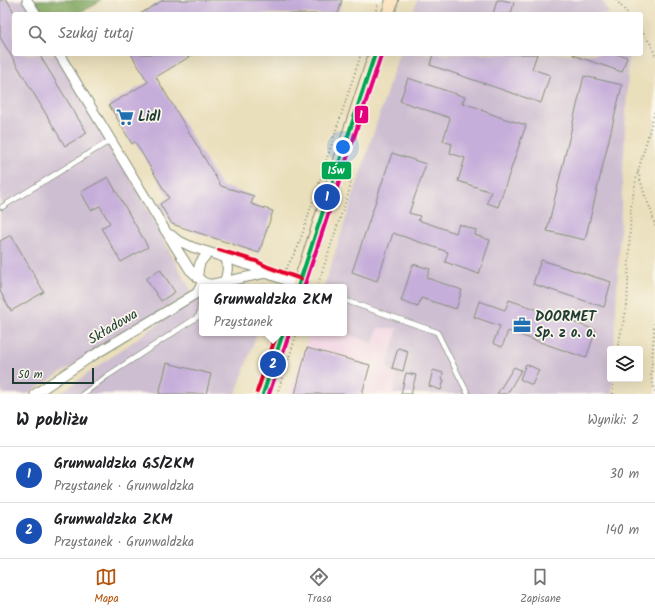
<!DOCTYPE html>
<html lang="pl">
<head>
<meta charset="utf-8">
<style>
	:root { --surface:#fff; --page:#f2f2f2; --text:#202124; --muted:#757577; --line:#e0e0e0; --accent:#b45309 }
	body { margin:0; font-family:Kalam,sans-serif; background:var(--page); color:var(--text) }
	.controls { position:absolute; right:12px; bottom:12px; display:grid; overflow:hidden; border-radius:4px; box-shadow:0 4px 16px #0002 }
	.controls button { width:36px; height:36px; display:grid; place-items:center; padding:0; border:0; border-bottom:1px solid var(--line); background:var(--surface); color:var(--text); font:20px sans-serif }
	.scale { position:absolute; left:12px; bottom:10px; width:82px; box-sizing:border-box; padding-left:4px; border:2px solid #1f3d34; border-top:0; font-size:11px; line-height:14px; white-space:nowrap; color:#1f3d34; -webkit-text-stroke:3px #fbf7ec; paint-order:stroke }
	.you { position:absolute; left:343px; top:147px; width:14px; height:14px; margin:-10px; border:3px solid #fff; border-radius:50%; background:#1a73e8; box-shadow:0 0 0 6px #1a73e833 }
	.badge { display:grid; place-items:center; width:26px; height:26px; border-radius:50%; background:var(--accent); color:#fff; font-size:13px; font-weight:700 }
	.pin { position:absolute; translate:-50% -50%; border:2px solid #fff; box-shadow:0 1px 4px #0006 }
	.popup { position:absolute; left:199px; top:284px; width:148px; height:52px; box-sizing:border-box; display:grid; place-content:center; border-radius:4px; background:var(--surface); filter:drop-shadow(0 1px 3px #0005); font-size:13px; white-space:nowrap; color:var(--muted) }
	.popup b { font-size:15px; color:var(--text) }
	.popup::after { content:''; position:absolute; left:50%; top:100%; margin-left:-8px; border:8px solid transparent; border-top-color:var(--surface) }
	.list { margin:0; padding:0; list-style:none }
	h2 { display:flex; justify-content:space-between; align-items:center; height:52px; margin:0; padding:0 16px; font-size:17px }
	h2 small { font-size:13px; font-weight:400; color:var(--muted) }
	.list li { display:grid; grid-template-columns:26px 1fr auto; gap:12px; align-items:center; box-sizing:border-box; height:56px; padding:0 16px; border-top:1px solid var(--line) }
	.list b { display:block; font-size:15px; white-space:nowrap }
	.list p { margin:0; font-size:13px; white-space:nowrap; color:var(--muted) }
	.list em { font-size:13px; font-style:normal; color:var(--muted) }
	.icon { flex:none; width:22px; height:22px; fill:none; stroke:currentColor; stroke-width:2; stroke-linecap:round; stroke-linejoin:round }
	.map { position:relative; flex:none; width:655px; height:394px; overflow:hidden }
	.search { position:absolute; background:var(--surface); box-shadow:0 4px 16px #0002; left:12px; right:12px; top:12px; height:44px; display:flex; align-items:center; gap:10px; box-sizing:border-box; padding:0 14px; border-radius:4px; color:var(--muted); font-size:15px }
	.sheet { height:164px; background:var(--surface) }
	nav { display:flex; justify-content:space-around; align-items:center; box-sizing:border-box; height:56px; border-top:1px solid var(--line); background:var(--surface); font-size:11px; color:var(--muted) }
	nav a { display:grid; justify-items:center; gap:2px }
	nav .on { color:var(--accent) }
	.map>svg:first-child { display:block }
</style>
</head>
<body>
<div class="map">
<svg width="655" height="394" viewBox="0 0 655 394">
	<rect width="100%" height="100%" fill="#fbf7ec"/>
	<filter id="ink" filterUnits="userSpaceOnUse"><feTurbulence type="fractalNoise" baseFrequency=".025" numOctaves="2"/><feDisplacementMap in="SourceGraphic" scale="8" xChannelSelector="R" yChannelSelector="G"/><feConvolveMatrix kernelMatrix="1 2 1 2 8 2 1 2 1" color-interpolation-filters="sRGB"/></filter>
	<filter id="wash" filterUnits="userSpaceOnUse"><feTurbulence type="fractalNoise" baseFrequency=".012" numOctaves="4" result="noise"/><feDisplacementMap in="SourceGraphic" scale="16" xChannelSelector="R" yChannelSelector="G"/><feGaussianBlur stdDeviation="0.9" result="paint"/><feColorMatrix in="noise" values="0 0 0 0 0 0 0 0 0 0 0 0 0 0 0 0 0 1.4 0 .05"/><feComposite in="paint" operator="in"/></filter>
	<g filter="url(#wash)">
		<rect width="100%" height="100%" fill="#eadfbb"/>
		<path fill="#f1d0e3" d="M378,327l20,1 -11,39 10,8 -4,19h-104l20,-61h35l29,11z"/>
		<path fill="#cebed1" d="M0,0h35l9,14h-30v40h52l101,193 25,45 -165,102h-23l-4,-6z
			M417,0h184l8,14h-196z
			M399,54h230l-15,295h-4v30h3l-1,15h-219l4,-19 -10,-8 11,-39h-20l-5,16 -29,-11v-46h-20l43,-134z
			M202,296v37h55l-21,61h-177l137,-97z"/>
		<path fill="#7fa65c" stroke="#4f7248" d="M35,0h66l-10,7 -16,7h-31z"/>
		<g id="blocks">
			<path fill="#c6aeda" d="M0,0h7l7,12v42h25l48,79 -22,13 -65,-109z
				M163,0h179l-4,14h-198z
				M497,0h6l11,3 -3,11h-18z
				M131,54h63l-38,23 65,109 33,10 -3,8 22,7 -14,42 -87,-29 -12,-20 9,-6 -34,-56 -3,2 -23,-39 39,-23z
				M433,54h104l-5,15 18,6 -9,28 -111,-38z
				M573,54h43l11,3 -5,15 -49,-17z
				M584,76l38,9 -37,155 -38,-9z
				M408,78l57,19 -3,6 20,6 -1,1 21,8 24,7 -28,82 -11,-4 4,-11 -33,-11 7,-23 -15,-5 2,-9 -9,-3 7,-23 -50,-17z
				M392,153l34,11 -17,49 11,3 -2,4 38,13 3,-9 10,4 7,2 -1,5 15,5 -11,34 -34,-12 3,-10 -55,-19 -16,48 -25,-9z
				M108,177l40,70 -27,15 -20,-34 9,-5 -5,-8 -5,-9 -9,4 -10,-18z
				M11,235l33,57 -33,19 -11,-20v-50z
				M541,260l70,22 -7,25 -71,-23z
				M413,264l17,5 -3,9 35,12 -6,19 -35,-11 -3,9 -17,-6z
				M160,269l15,23 -14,9 -15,-22z
				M509,300l87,30 -10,28 -78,-27 -6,16 -9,-4 7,-17 -26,-9 5,-16 26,9z
				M307,348l63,17 -8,29h-67z
				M398,348l10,3 -5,20 -11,-3z
				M167,363l44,11 -5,20h-47z
				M526,364l13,6 -7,15 -12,-6z
				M514,367l7,3 -12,21 -2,3h-10z
				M433,370l10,3 -1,6 2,1 -3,10 -12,-4z
				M406,373l10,2 -5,19h-10z"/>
		</g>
	</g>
	<g filter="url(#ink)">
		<use href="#blocks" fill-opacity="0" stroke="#848e78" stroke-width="1"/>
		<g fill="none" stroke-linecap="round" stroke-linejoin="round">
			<g stroke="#848e78" stroke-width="6">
				<path id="lane" d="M2,207l109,-67
					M344,300l93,32 31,62
					M199,316l3,-27
					M83,394l24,-18 92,-60 3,-1"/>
			</g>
			<g stroke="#848e78" stroke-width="11">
				<path id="street" d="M27,0l9,14
					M59,54l106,176 25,40 13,12 5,2h5l53,-11
					M171,235l6,5 15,7 62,20 12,6 33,12
					M198,278c0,-12 1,-17 11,-25
					M224,282c4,-9 4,-15 2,-24
					M35,394l54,-36 108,-65 6,-11"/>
			</g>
			<g stroke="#848e78" stroke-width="14">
				<path id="secondary" d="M388,14l4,-14
					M298,287l77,-233
					M263,394l20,-61"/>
			</g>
			<path stroke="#848e78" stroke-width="2" stroke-dasharray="1 3" stroke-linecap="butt" d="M616,0l12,14
				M375,14l3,-11
				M641,30l11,16 3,10
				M638,172l7,24 6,14 4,16
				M286,269l12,-22 63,-193
				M317,287l33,-99 1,-8 1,-18
				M655,319l-4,57 4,16
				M617,349l10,-42 4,-100 6,-32 18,-64
				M277,394l20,-61
				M613,394v-15"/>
			<use href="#lane" stroke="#fff" stroke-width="4.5"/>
			<use href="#street" stroke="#fff" stroke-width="9"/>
			<use href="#secondary" stroke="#fde5c5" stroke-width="12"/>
			<g stroke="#fbf7ec" stroke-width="7">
				<path id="bus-1" d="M298,287l77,-233
					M263,394l20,-61"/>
			</g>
			<g stroke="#fbf7ec" stroke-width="7">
				<path id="bus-2" d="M304,287l77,-231
					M269,394l20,-59"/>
			</g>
			<g stroke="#fbf7ec" stroke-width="7">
				<path id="bus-3" d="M219,250l37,11 12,6 33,12
					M257,392l20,-59"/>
			</g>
			<use href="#bus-1" stroke="#00a651" stroke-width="4"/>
			<use href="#bus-2" stroke="#e5007d" stroke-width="4"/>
			<use href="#bus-3" stroke="#e4002b" stroke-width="4"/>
		</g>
	</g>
	<defs>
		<g id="supermarket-bare" transform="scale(1.38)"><path d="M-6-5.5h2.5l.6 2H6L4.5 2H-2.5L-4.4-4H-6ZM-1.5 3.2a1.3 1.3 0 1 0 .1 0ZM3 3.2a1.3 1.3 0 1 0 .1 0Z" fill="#1f6fb2" stroke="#fbf7ec" stroke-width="2.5" paint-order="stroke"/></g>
		<g id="office-bare" transform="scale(1.38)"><path d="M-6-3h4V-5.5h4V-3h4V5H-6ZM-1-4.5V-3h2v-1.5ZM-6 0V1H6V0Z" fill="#1f6fb2" stroke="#fbf7ec" stroke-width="2.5" paint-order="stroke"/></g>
	</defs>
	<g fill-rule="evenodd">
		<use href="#supermarket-bare" x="125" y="117"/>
		<use href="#office-bare" x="522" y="325"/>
	</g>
	<g text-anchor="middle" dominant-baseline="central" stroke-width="3.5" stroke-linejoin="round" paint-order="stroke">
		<g font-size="14" font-weight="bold" fill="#1f3d34" stroke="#fbf7ec" text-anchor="start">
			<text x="138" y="117">Lidl</text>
			<text x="535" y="317">DOORMET<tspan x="535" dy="16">Sp. z o. o.</tspan></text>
		</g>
		<g font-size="14" fill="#1f3d34" stroke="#fbf7ec">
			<text transform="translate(113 327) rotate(-31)">Składowa</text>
		</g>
	</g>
	<g stroke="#fbf7ec" stroke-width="1.5">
		<rect x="354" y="105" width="15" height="19" rx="4" fill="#e5007d"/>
		<rect x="321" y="161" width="31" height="19" rx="4" fill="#00a651"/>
	</g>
	<g font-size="11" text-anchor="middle" font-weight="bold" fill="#fff">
		<text x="361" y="118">1</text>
		<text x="336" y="174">1Św</text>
	</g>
</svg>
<div class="controls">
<button><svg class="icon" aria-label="layers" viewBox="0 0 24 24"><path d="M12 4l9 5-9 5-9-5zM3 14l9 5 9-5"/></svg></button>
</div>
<div class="scale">50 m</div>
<div class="you"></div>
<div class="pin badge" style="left:327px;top:197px;background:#1a4fb4">1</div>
<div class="pin badge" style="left:273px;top:364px;background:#1a4fb4">2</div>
<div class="popup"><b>Grunwaldzka ZKM</b>Przystanek</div>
<div class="search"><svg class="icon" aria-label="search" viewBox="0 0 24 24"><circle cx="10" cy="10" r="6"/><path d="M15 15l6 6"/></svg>Szukaj tutaj</div>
</div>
<section class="sheet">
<h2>W pobliżu<small>Wyniki: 2</small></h2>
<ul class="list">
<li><span class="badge" style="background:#1a4fb4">1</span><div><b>Grunwaldzka GS/ZKM</b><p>Przystanek · Grunwaldzka</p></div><em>30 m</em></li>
<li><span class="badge" style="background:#1a4fb4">2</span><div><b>Grunwaldzka ZKM</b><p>Przystanek · Grunwaldzka</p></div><em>140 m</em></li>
</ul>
</section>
<nav>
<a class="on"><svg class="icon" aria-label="map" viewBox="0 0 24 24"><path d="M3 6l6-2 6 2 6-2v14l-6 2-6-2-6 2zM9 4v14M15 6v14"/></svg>Mapa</a>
<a><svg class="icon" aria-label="directions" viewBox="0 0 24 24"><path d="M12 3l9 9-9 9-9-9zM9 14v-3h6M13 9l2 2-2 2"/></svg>Trasa</a>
<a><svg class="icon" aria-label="saved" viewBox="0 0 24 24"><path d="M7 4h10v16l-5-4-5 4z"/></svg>Zapisane</a>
</nav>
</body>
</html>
